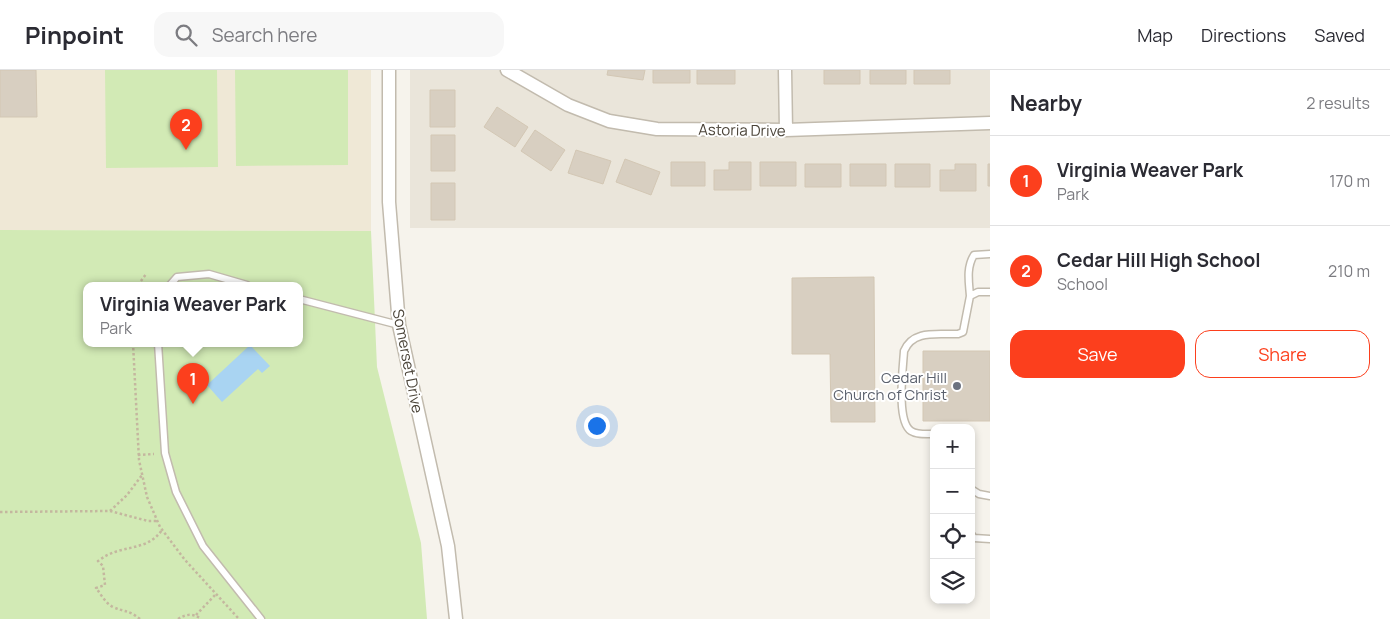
<!DOCTYPE html>
<html lang="en">
<head>
<meta charset="utf-8">
<style>
	:root { --surface:#fff; --page:#f7f7f7; --text:#2b2b33; --muted:#7c7c81; --line:#e1e1e2; --accent:#fc3f1d }
	body { margin:0; font-family:Manrope,sans-serif; background:var(--page); color:var(--text) }
	.controls { position:absolute; right:15px; bottom:15px; display:grid; overflow:hidden; border-radius:10px; box-shadow:0 2px 8px #0003 }
	.controls button { width:45px; height:45px; display:grid; place-items:center; padding:0; border:0; border-bottom:1px solid var(--line); background:var(--surface); color:var(--text); font:25px sans-serif }
	.you { position:absolute; left:596px; top:355px; width:18px; height:18px; margin:-12px; border:4px solid #fff; border-radius:50%; background:#1a73e8; box-shadow:0 0 0 8px #1a73e833 }
	.badge { display:grid; place-items:center; width:32px; height:32px; border-radius:50%; background:var(--accent); color:#fff; font-size:16px; font-weight:700 }
	.pin { position:absolute; translate:-50% -41px; filter:drop-shadow(0 1px 2px #0008) }
	.pin::after { content:''; position:absolute; top:26px; width:18px; height:15px; background:inherit; clip-path:polygon(0 0,100% 0,50% 100%) }
	.popup { position:absolute; left:83px; top:212px; width:220px; height:65px; box-sizing:border-box; display:grid; place-content:center; border-radius:10px; background:var(--surface); filter:drop-shadow(0 1px 4px #0005); font-size:16px; white-space:nowrap; color:var(--muted) }
	.popup b { font-size:19px; color:var(--text) }
	.popup::after { content:''; position:absolute; left:50%; top:100%; margin-left:-10px; border:10px solid transparent; border-top-color:var(--surface) }
	.list { margin:0; padding:0; list-style:none }
	h2 { display:flex; justify-content:space-between; align-items:center; height:65px; margin:0; padding:0 20px; font-size:21px }
	h2 small { font-size:16px; font-weight:400; color:var(--muted) }
	.list li { display:grid; grid-template-columns:32px 1fr auto; gap:15px; align-items:center; box-sizing:border-box; height:90px; padding:0 20px; border-top:1px solid var(--line) }
	.list b { display:block; font-size:19px; white-space:nowrap }
	.list p { margin:0; font-size:16px; white-space:nowrap; color:var(--muted) }
	.list em { font-size:16px; font-style:normal; color:var(--muted) }
	.actions { display:flex; gap:10px; padding:15px 20px }
	.actions a { flex:1; padding:11px 0; border:1px solid var(--accent); border-radius:15px; text-align:center; font-size:18px; color:var(--accent) }
	.actions .main { background:var(--accent); color:#fff }
	.icon { flex:none; width:28px; height:28px; fill:none; stroke:currentColor; stroke-width:2; stroke-linecap:round; stroke-linejoin:round }
	.map { position:relative; flex:none; width:990px; height:549px; overflow:hidden }
	header { display:flex; align-items:center; gap:30px; box-sizing:border-box; height:70px; padding:0 25px; background:var(--surface); border-bottom:1px solid var(--line) }
	header strong { font-size:24px }
	nav { display:flex; gap:28px; margin-inline-start:auto; font-size:18px }
	.search { width:350px; height:45px; background:var(--page); display:flex; align-items:center; gap:12px; box-sizing:border-box; padding:0 18px; border-radius:15px; color:var(--muted); font-size:19px }
	main { display:flex }
	aside { flex:1; background:var(--surface) }
	.map>svg:first-child { display:block }
</style>
</head>
<body>
<header>
<strong>Pinpoint</strong>
<div class="search"><svg class="icon" aria-label="search" viewBox="0 0 24 24"><circle cx="10" cy="10" r="6"/><path d="M15 15l6 6"/></svg>Search here</div>
<nav><a>Map</a><a>Directions</a><a>Saved</a></nav>
</header>
<main>
<div class="map">
<svg width="990" height="549" viewBox="0 0 990 549">
	<rect width="100%" height="100%" fill="#f6f3ec"/>
	<path fill="#eae5da" d="M410,0h580v158h-580z"/>
	<path fill="#efe8d6" d="M0,0h371v161l-371,-1z"/>
	<path fill="#d2eab5" fill-rule="evenodd" d="M105,0h112l1,97 -112,1z
		M235,0h113v95l-112,1z
		M0,160l371,1 6,136 44,176 6,76h-427zM87,215h212v58h-212z"/>
	<path fill="#a9d4f2" d="M250,275l20,21 -8,7 -4,-4 -36,33 -15,-17z"/>
	<path fill="#d8cfc1" stroke="#d3c7b4" d="M0,0h36l1,47h-37z
		M608,0h37l-2,10 -36,-5z
		M653,0h37v13h-37z
		M697,0h38v14h-38z
		M824,0h36v14h-36z
		M870,0h36v14h-36z
		M914,0h36v14h-36z
		M430,20h25v37h-25z
		M497,37l31,20 -13,20 -31,-20z
		M535,60l30,20 -14,21 -30,-20z
		M431,65h24v36h-24z
		M576,80l35,11 -8,23 -35,-11z
		M625,89l35,13 -9,23 -35,-13z
		M671,92h34v24h-34z
		M729,92h22v28h-37v-20h15z
		M760,92h36v24h-36z
		M805,94h36v23h-36z
		M850,94h36v22h-36z
		M895,94h35v23h-35z
		M955,94h21v27h-36v-21h15z
		M988,94h2v22h-2z
		M431,113h24v37h-24z
		M874,207l1,145h-44l-1,-68h-38v-76z
		M923,281h67v70h-67z"/>
	<g fill="none" stroke-linecap="round" stroke-linejoin="round">
		<g stroke="#c2bbae" stroke-width="9">
			<path id="service" d="M170,215l7,-8 32,-3 38,11
				M970,226c-1,-14 -4,-28 4,-41l16,-1
				M299,229l100,26
				M158,273l7,110 11,39 27,54 58,73
				M934,364c-8,0 -17,1 -23,-3 -15,-10 -8,-63 -7,-80 9,-22 34,-16 54,-17l5,-2 7,-36 8,-4h12
				M971,419l8,5 11,2
				M971,464l3,4 16,1"/>
		</g>
		<g stroke="#c2bbae" stroke-width="15">
			<path id="minor" d="M389,0v132l10,123 49,221 8,73
				M507,0l61,35 41,16 48,8 129,1 204,-7
				M785,0l1,60"/>
		</g>
		<path stroke="#c4b79f" stroke-width="2.5" stroke-dasharray="2.5 2.5" stroke-linecap="butt" d="M138,215l8,-11
			M133,273l6,117 8,37 13,30 25,33 54,59
			M138,385l16,-1
			M110,441l17,-16 15,-20
			M0,442l110,-1 38,10h9
			M196,545l20,-21
			M140,549c-11,-9 -16,-7 -27,-12 -8,-4 -12,-13 -17,-19l9,-3 -2,-19 -5,-5c23,-18 48,-8 64,-31
			M178,549c8,-5 15,-6 23,0"/>
		<use href="#service" stroke="#fff" stroke-width="6"/>
		<use href="#minor" stroke="#fff" stroke-width="12"/>
	</g>
	<circle fill="#6b7280" stroke="#fff" stroke-width="2" cx="957" cy="316" r="5"/>
	<g text-anchor="middle" dominant-baseline="central" stroke-width="4" stroke-linejoin="round" paint-order="stroke">
		<g font-size="15" fill="#4b4439" stroke="#fff">
			<text transform="translate(742 60) rotate(1)">Astoria Drive</text>
			<text transform="translate(408 291) rotate(79)">Somerset Drive</text>
		</g>
		<g font-size="15" fill="#5b616d" stroke="#fff" text-anchor="end">
			<text x="947" y="307">Cedar Hill<tspan x="947" dy="17">Church of Christ</tspan></text>
		</g>
	</g>
</svg>
<div class="controls">
<button>+</button>
<button>−</button>
<button><svg class="icon" aria-label="locate" viewBox="0 0 24 24"><circle cx="12" cy="12" r="6"/><path d="M12 2v4M12 18v4M2 12h4M18 12h4"/></svg></button>
<button><svg class="icon" aria-label="layers" viewBox="0 0 24 24"><path d="M12 4l9 5-9 5-9-5zM3 14l9 5 9-5"/></svg></button>
</div>
<div class="you"></div>
<div class="pin badge" style="left:193px;top:334px">1</div>
<div class="popup"><b>Virginia Weaver Park</b>Park</div>
<div class="pin badge" style="left:186px;top:80px">2</div>
</div>
<aside>
<h2>Nearby<small>2 results</small></h2>
<ul class="list">
<li><span class="badge">1</span><div><b>Virginia Weaver Park</b><p>Park</p></div><em>170 m</em></li>
<li><span class="badge">2</span><div><b>Cedar Hill High School</b><p>School</p></div><em>210 m</em></li>
</ul>
<div class="actions"><a class="main">Save</a><a>Share</a></div>
</aside>
</main>
</body>
</html>
